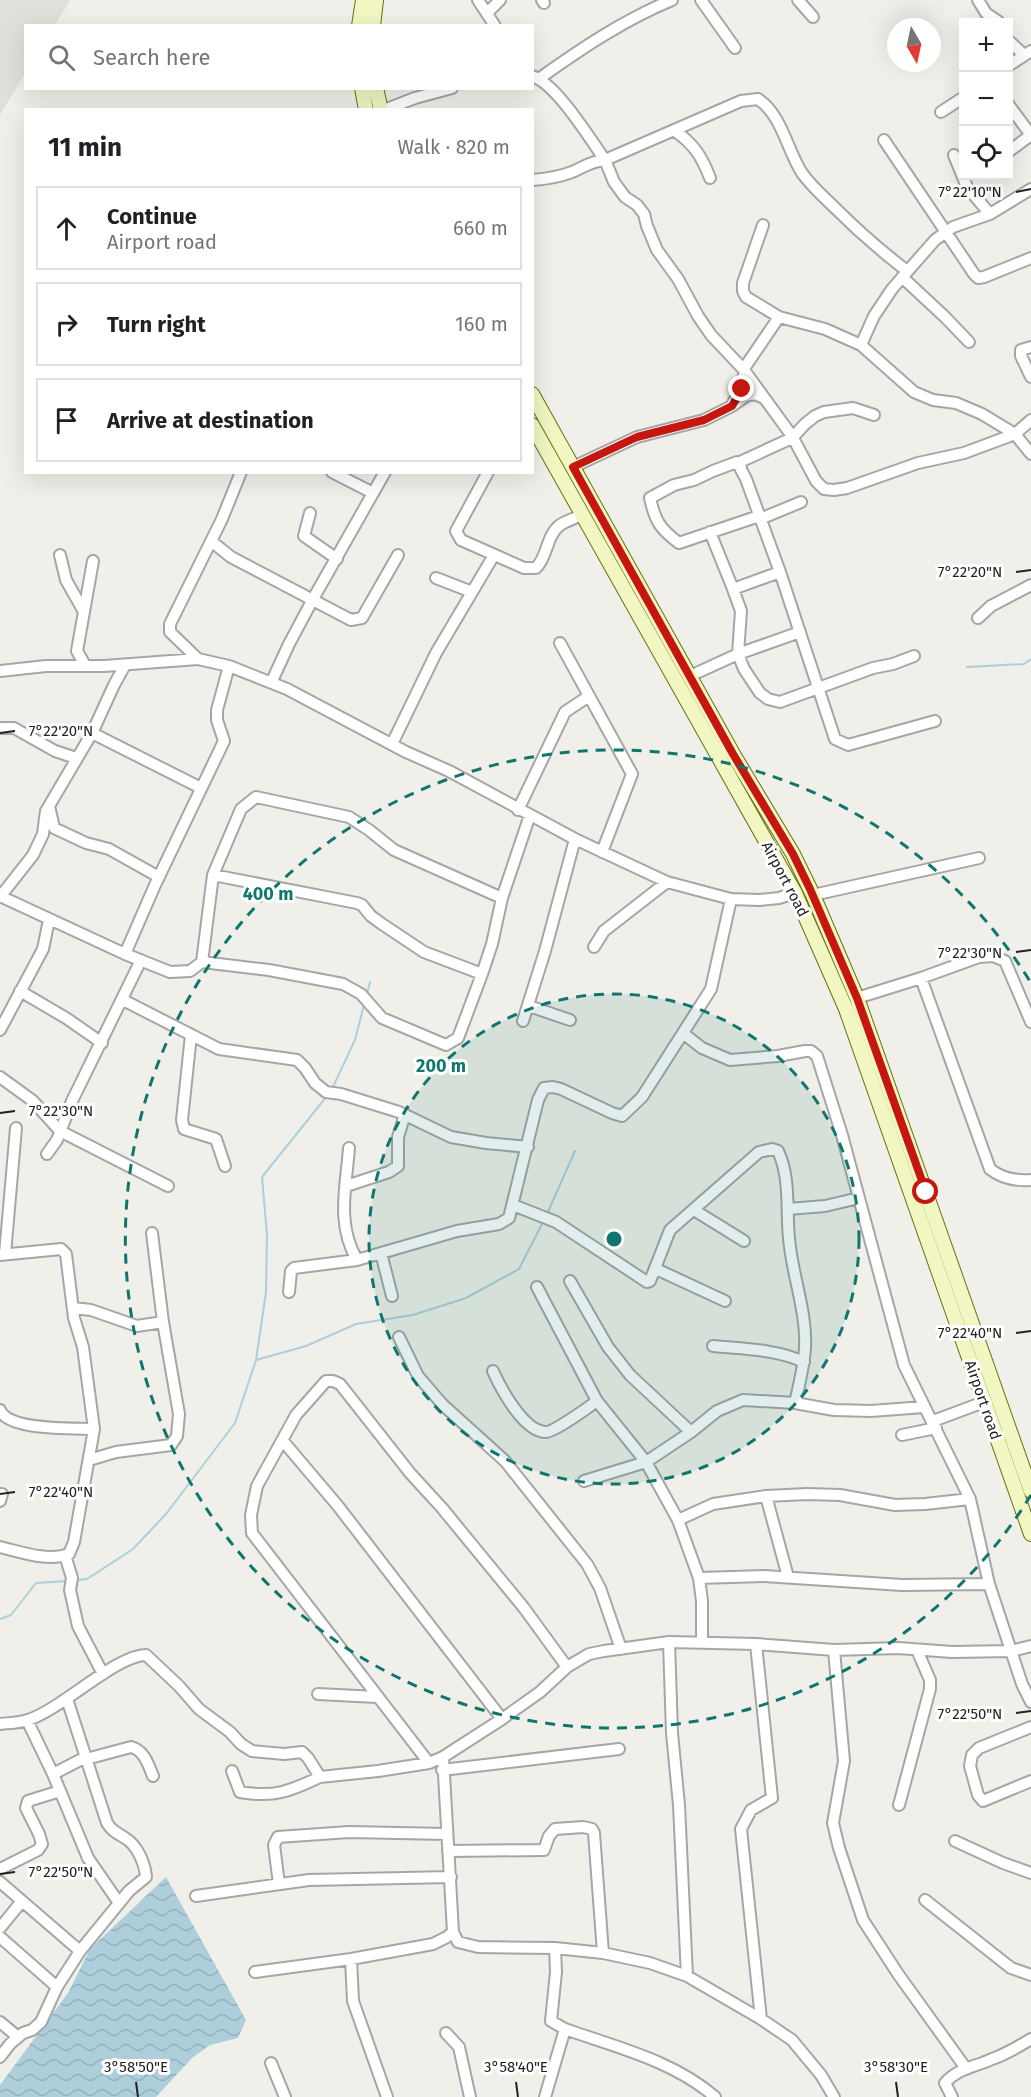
<!DOCTYPE html>
<html lang="en">
<head>
<meta charset="utf-8">
<style>
	:root { --surface:#fff; --page:#f2f2f2; --text:#202124; --muted:#757577; --line:#e0e0e0 }
	body { margin:0; font-family:"Fira Sans",sans-serif; background:var(--page); color:var(--text) }
	.controls { position:absolute; right:18px; top:18px; display:grid; overflow:hidden; border-radius:0px; box-shadow:0 6px 24px #0002 }
	.controls button { width:54px; height:54px; display:grid; place-items:center; padding:0; border:0; border-bottom:2px solid var(--line); background:var(--surface); color:var(--text); font:30px sans-serif }
	.compass { position:absolute; left:887px; top:18px; width:54px; height:54px; border-radius:50%; background:var(--surface); box-shadow:0 6px 24px #0002; rotate:171deg }
	.stop { position:absolute; width:18px; height:18px; margin:-14px; border:4px solid #c5160f; border-radius:50%; background:#fff }
	.stop.end { background:#c5160f; border-color:#fff; box-shadow:0 2px 6px #0008 }
	.list { margin:0; padding:0; list-style:none }
	h2 { display:flex; justify-content:space-between; align-items:center; height:78px; margin:0; padding:0 24px; font-size:26px }
	h2 small { font-size:20px; font-weight:400; color:var(--muted) }
	.list li { display:grid; grid-template-columns:39px 1fr auto; gap:18px; align-items:center; box-sizing:border-box; height:84px; margin:0 12px 12px; padding:0 12px; border:2px solid var(--line); border-radius:0px }
	.list b { display:block; font-size:22px; white-space:nowrap }
	.list p { margin:0; font-size:20px; white-space:nowrap; color:var(--muted) }
	.list em { font-size:20px; font-style:normal; color:var(--muted) }
	.icon { flex:none; width:33px; height:33px; fill:none; stroke:currentColor; stroke-width:2; stroke-linecap:round; stroke-linejoin:round }
	.map { position:relative; flex:none; width:1031px; height:2097px; overflow:hidden }
	.search { position:absolute; background:var(--surface); box-shadow:0 6px 24px #0002; left:24px; top:24px; width:510px; height:66px; display:flex; align-items:center; gap:15px; box-sizing:border-box; padding:0 21px; border-radius:0px; color:var(--muted); font-size:22px }
	.panel { position:absolute; background:var(--surface); box-shadow:0 6px 24px #0002; left:24px; top:108px; width:510px; height:366px; border-radius:0px }
	.map>svg:first-child { display:block }
</style>
</head>
<body>
<div class="map">
<svg width="1031" height="2097" viewBox="0 0 1031 2097">
	<defs>
		<pattern id="water-waves" width="16" height="10" patternUnits="userSpaceOnUse" patternTransform="scale(1.5)"><rect width="16" height="10" fill="#adcfdb"/><path d="M0 5q4-4 8 0t8 0" fill="none" stroke="#95b1bc"/></pattern>
	</defs>
	<rect width="100%" height="100%" fill="#f1efe9"/>
	<path fill="#e0dfda" d="M0,0h70l-15,25 -29,1 -1,47 -25,42z"/>
	<path fill="url(#water-waves)" d="M166,1877l80,143 -8,18 -28,7 -18,13 -36,39h-156v-12l68,-92 22,-44z"/>
	<g fill="none" stroke-linecap="round" stroke-linejoin="round">
		<path stroke="#adcfdb" stroke-width="2" d="M967,667l57,-3 7,-5
			M367,994l3,-12
			M332,1089l23,-49 9,-35
			M547,1214l28,-63
			M256,1360l50,-14 50,-22 57,-9 53,-17 53,-29 24,-47
			M76,1580l11,-1 46,-30 33,-35 69,-91 21,-63 10,-68 1,-57 -5,-58 65,-81
			M0,1619l11,-4 25,-32 31,-2"/>
		<g stroke="#a6a6a6" stroke-width="14">
			<path id="street" d="M478,0l17,26
				M542,0l2,3
				M701,0l34,48
				M798,0l15,17
				M978,0l8,13 13,9
				M487,13l13,-13
				M1008,40l16,15
				M1008,66l23,-15
				M532,76c24,7 58,63 73,84l136,-59 17,-2c24,16 29,51 44,74 9,13 21,23 32,34 23,23 47,44 73,64
				M540,78c42,-30 84,-58 132,-78
				M1008,104l23,31
				M384,110l31,-12 37,-10
				M941,112l23,-15
				M675,131c19,13 27,26 35,47
				M884,140l90,134 4,4 6,-1 47,-19
				M1008,152l23,-17
				M954,155l13,32 23,27
				M532,180c14,-1 27,-3 40,-8 12,-5 19,-11 33,-12l9,22 11,15 12,8 7,9 3,12 10,24 21,29 20,37 13,19 33,35 48,66 24,45 8,8 10,1 13,-2 71,-25 46,-10 51,-19 16,-14
				M763,225l-20,58v8l3,6 33,20 46,12 36,16 53,47 19,8 23,3 26,11 33,20 16,20
				M902,277l43,40 24,25
				M861,345l13,-29 18,-27 43,-49 18,-13 37,-13 41,-25
				M1031,347l-10,3v6l10,21
				M733,403l9,-14 3,-22 34,-50
				M573,467l64,-30 67,-17 28,-14 14,-10 9,-2 9,4
				M741,468l-2,-4 3,-3 50,-23 13,-14 10,-8 9,-4 29,-4 21,7
				M332,472l41,21
				M488,472l-32,59 5,9 63,28h12c12,-12 10,-32 24,-43 6,-4 15,-7 22,-10
				M310,513l-6,23 33,23
				M759,516l-80,27c-19,-14 -24,-22 -29,-45l24,-13 20,-5 19,-9 24,-9 9,17 34,93 55,167 13,6 87,-24
				M760,519l41,-17
				M710,532l23,57
				M211,541l20,16 120,63 11,-2 36,-63
				M60,555l6,25 17,30
				M780,572l-47,17 8,22 -3,43 6,15 16,24 8,6 12,3 93,-34 20,-4 21,-8
				M436,578l36,14
				M978,618l13,-12 40,-21
				M560,643l72,131 -30,78
				M198,659l-28,-27v-8l52,-105 19,-47
				M85,665l-8,-14 16,-90
				M0,671l46,-5h58l94,-7 31,7 58,23 119,63 43,19 126,68 92,43 64,17 28,1 20,-2 16,-5
				M690,676l48,-22 62,-22
				M271,683l18,-39 24,-45 72,-127
				M0,728h14l41,23 21,7
				M92,733l109,55
				M392,744l44,-91 58,-98
				M50,810l4,18 32,15 23,6 50,28
				M518,810l47,-98 24,-16
				M213,875l144,28 5,2 9,11 11,8 42,28 58,22
				M813,895l166,-37
				M0,896l125,58 45,18 20,-1 12,-9 67,8 74,14 18,10 21,24 64,27 12,-7 24,-64 10,-30 10,-46 28,-83
				M0,897l33,-42 10,-21 3,-23 46,-78 22,-48 11,-20
				M594,947l10,-16 63,-49
				M125,954l30,-69 69,-144 -7,-21v-10l12,-44
				M202,962l11,-87 28,-66 15,-12 93,20 20,13 25,20 108,48
				M921,978l69,191c11,9 26,12 41,11
				M20,991l46,27 36,25
				M857,998l64,-20 58,-21 14,-1 12,5 26,61
				M123,1000l96,49 78,11 8,8 10,15 11,9 15,2 58,18 52,25 35,6 42,4
				M529,1006l41,14
				M523,1021l22,-70 30,-112
				M0,1030l43,-81 6,-29
				M684,1034l18,14 28,12 48,-4 27,-5h6l6,5 25,79 62,230 66,134 19,85 33,100 9,18
				M191,1035l-9,85 2,9 32,10 9,27
				M0,1077l33,24 27,30 108,55
				M349,1148c-3,40 -13,75 8,112
				M47,1154l10,-14 15,-39 69,-141
				M346,1186l43,-14 9,-6v-29l7,-23
				M513,1205l43,17 91,60 3,-1 20,-51 89,-78 13,-3 6,2c14,30 7,65 12,96 4,33 17,68 15,101 -1,18 -6,37 -10,55
				M788,1209l37,-3 34,-8
				M694,1210l50,31
				M381,1253l11,43
				M5,1254l11,-126
				M0,1255l61,-6 5,5 8,64 9,29 11,82 -20,113 -5,12c-21,8 -48,-2 -69,-7
				M656,1269l69,32
				M570,1281l38,66 22,28 61,57
				M537,1287l60,114 49,61 32,58 21,58 3,23v41
				M289,1292l2,-21 3,-3 63,-8 100,-29 42,-7 10,-6 29,-118 6,-12 9,-1 8,2 51,24 10,3 20,-19 69,-108 20,-90
				M73,1308l18,2 46,16 26,-4
				M399,1337l19,39 25,29 62,56 82,103 13,24 21,61
				M713,1346c30,3 63,3 91,16
				M493,1371c8,18 31,61 53,61 8,0 43,-25 51,-31
				M0,1410c8,21 74,18 94,19
				M933,1421l51,-19
				M902,1435l34,-7
				M283,1441l55,65 164,213
				M89,1460l27,-8 55,-7 6,-9 2,-22 -16,-92 -11,-89
				M584,1481l62,-19 45,-30 26,-21 26,-11 52,3 39,7 37,1 53,-4
				M766,1496l22,81
				M0,1501l2,-7
				M678,1520l35,-16 53,-8 41,-2 33,1 55,10 30,-1 45,-5
				M65,1555l7,23 -2,12 8,36 25,48
				M699,1578l65,-2 138,9 87,-1
				M669,1642l3,91 7,72 8,171
				M756,1644l16,154 -21,12 -10,19 20,190
				M834,1650l10,111 -11,62 6,25 24,72 35,54 67,93
				M318,1694l59,3
				M27,1720l26,54 35,84 31,45
				M0,1724c9,-1 19,-1 28,-4 34,-11 88,-65 118,-65l33,31 20,23 31,23 11,12 11,7 32,3 18,-2 6,6 12,19 58,-6 51,-8 14,-6 59,-38 38,-27 27,-25 22,-13 15,-3 65,-9 87,2 78,6 64,-2 54,4 59,-1 20,-5
				M1031,1727l-52,21 -7,7 -2,11 8,29 5,6 48,-20
				M443,1757l10,175 5,10 20,5 77,1 48,5 47,10 37,13 74,43 31,21 29,35 13,22
				M429,1763l-177,-230 -1,-18 6,-29 39,-71 30,-34h7l7,3 70,89 32,35 82,100 43,59
				M442,1770l177,-21
				M232,1771l8,21c35,6 50,-1 80,-15
				M53,1774l33,-17 4,1 41,-11c13,3 17,17 22,29
				M899,1805l31,-116v-9l-13,-30
				M955,1841l48,22 28,10
				M448,1851l96,-1 5,-14 6,-7 28,-2 9,2 2,4 9,120
				M0,1869l38,-19 4,-6 -3,-10 -13,-26 2,-7 32,-10
				M0,1882l80,69
				M279,1884l-5,-39 4,-8 71,-5 98,2
				M196,1896l113,-16 142,-3
				M925,1900l86,68 20,7
				M0,1928l22,-27
				M0,1937l57,50
				M351,1959l2,42 34,96
				M255,1972l96,-13 82,-15 14,-7 6,-5
				M0,2022l18,15
				M565,2029c51,18 109,32 150,68
				M446,2033l13,14 11,50
				M0,2057l10,-13 13,-11 9,-3 9,-8 16,-35 23,-36 49,-60 17,-14c-1,-14 -9,-32 -21,-39 -9,-6 -12,-6 -18,-15l-40,-124
				M271,2063l14,34
				M545,2097l20,-68 -14,-8 5,-49 -1,-24
				M952,2097l-7,-14c13,-15 30,-16 47,-24 14,-5 26,-12 39,-20"/>
		</g>
		<g stroke="#65740d" stroke-width="16">
			<path id="secondary" d="M359,26l4,-26
				M373,26l3,-26
				M362,88l4,22
				M376,88l5,22
				M532,394l201,360 60,100 20,41 44,103 174,493
				M532,425l263,468 51,116 185,525"/>
		</g>
		<use href="#street" stroke="#fff" stroke-width="10"/>
		<use href="#secondary" stroke="#f1f6c3" stroke-width="14"/>
	</g>
	<g fill="none" stroke-linecap="round" stroke-linejoin="round">
		<path stroke="#c5160f" stroke-width="8" d="M742,389l-10,17 -28,14 -67,17 -64,30 160,287 60,100 17,35 47,109 69,194"/>
	</g>
	<path fill="none" stroke="#222" stroke-width="2" d="M1016,192l15,-3M1016,572l15,-2M0,733l15,-2M1016,952l15,-2M0,1113l15,-2M1016,1333l15,-2M0,1494l15,-2M1016,1713l15,-2M0,1874l15,-2M136,2082l2,15M516,2082l2,15M896,2082l2,15"/>
	<circle cx="614" cy="1239" r="245" fill="#0f766e" fill-opacity=".12"/>
	<g fill="none" stroke="#0f766e" stroke-width="3" stroke-dasharray="10 8">
		<circle cx="614" cy="1239" r="245"/>
		<path d="M1031 1495A489 489 0 1 1 1031 983"/>
	</g>
	<g text-anchor="middle" dominant-baseline="central" stroke-width="6" stroke-linejoin="round" paint-order="stroke">
		<g font-size="15" fill="#222" stroke="#fff">
			<text transform="translate(785 879) rotate(62)">Airport road</text>
			<text transform="translate(983 1400) rotate(71)">Airport road</text>
		</g>
	</g>
	<g font-size="15" text-anchor="middle" fill="#222" stroke="#fff" stroke-width="6" stroke-linejoin="round" paint-order="stroke">
		<text x="970" y="197">7°22'10"N</text>
		<text x="970" y="577">7°22'20"N</text>
		<text x="61" y="736">7°22'20"N</text>
		<text x="970" y="958">7°22'30"N</text>
		<text x="61" y="1116">7°22'30"N</text>
		<text x="970" y="1338">7°22'40"N</text>
		<text x="61" y="1497">7°22'40"N</text>
		<text x="970" y="1719">7°22'50"N</text>
		<text x="61" y="1877">7°22'50"N</text>
		<text x="136" y="2072">3°58'50"E</text>
		<text x="516" y="2072">3°58'40"E</text>
		<text x="896" y="2072">3°58'30"E</text>
	</g>
	<circle cx="614" cy="1239" r="9" fill="#0f766e" stroke="#fff" stroke-width="3"/>
	<g font-size="18" text-anchor="middle" font-weight="bold" fill="#0f766e" stroke="#fff" stroke-width="6" stroke-linejoin="round" paint-order="stroke">
		<text x="268" y="900">400 m</text>
		<text x="441" y="1072">200 m</text>
	</g>
</svg>
<div class="controls">
<button>+</button>
<button>−</button>
<button><svg class="icon" aria-label="locate" viewBox="0 0 24 24"><circle cx="12" cy="12" r="6"/><path d="M12 2v4M12 18v4M2 12h4M18 12h4"/></svg></button>
</div>
<svg class="compass" viewBox="-18 -18 36 36"><path d="M0-13l5 13h-10z" fill="#e53935"/><path d="M0 13l5-13h-10z" fill="#757577"/></svg>
<div class="stop" style="left:926px;top:1192px"></div>
<div class="stop end" style="left:742px;top:389px"></div>
<div class="search"><svg class="icon" aria-label="search" viewBox="0 0 24 24"><circle cx="10" cy="10" r="6"/><path d="M15 15l6 6"/></svg>Search here</div>
<section class="panel">
<h2>11 min<small>Walk · 820 m</small></h2>
<ul class="list">
<li><svg class="icon" aria-label="ahead" viewBox="0 0 24 24"><path d="M12 20V5M6 11l6-6 6 6"/></svg><div><b>Continue</b><p>Airport road</p></div><em>660 m</em></li>
<li><svg class="icon" aria-label="right" viewBox="0 0 24 24"><path d="M7 20v-9h11M14 6l5 5-5 5"/></svg><div><b>Turn right</b></div><em>160 m</em></li>
<li><svg class="icon" aria-label="arrive" viewBox="0 0 24 24"><path d="M6 21V4h12l-3 4 3 4H6"/></svg><div><b>Arrive at destination</b></div></li>
</ul>
</section>
</div>
</body>
</html>
